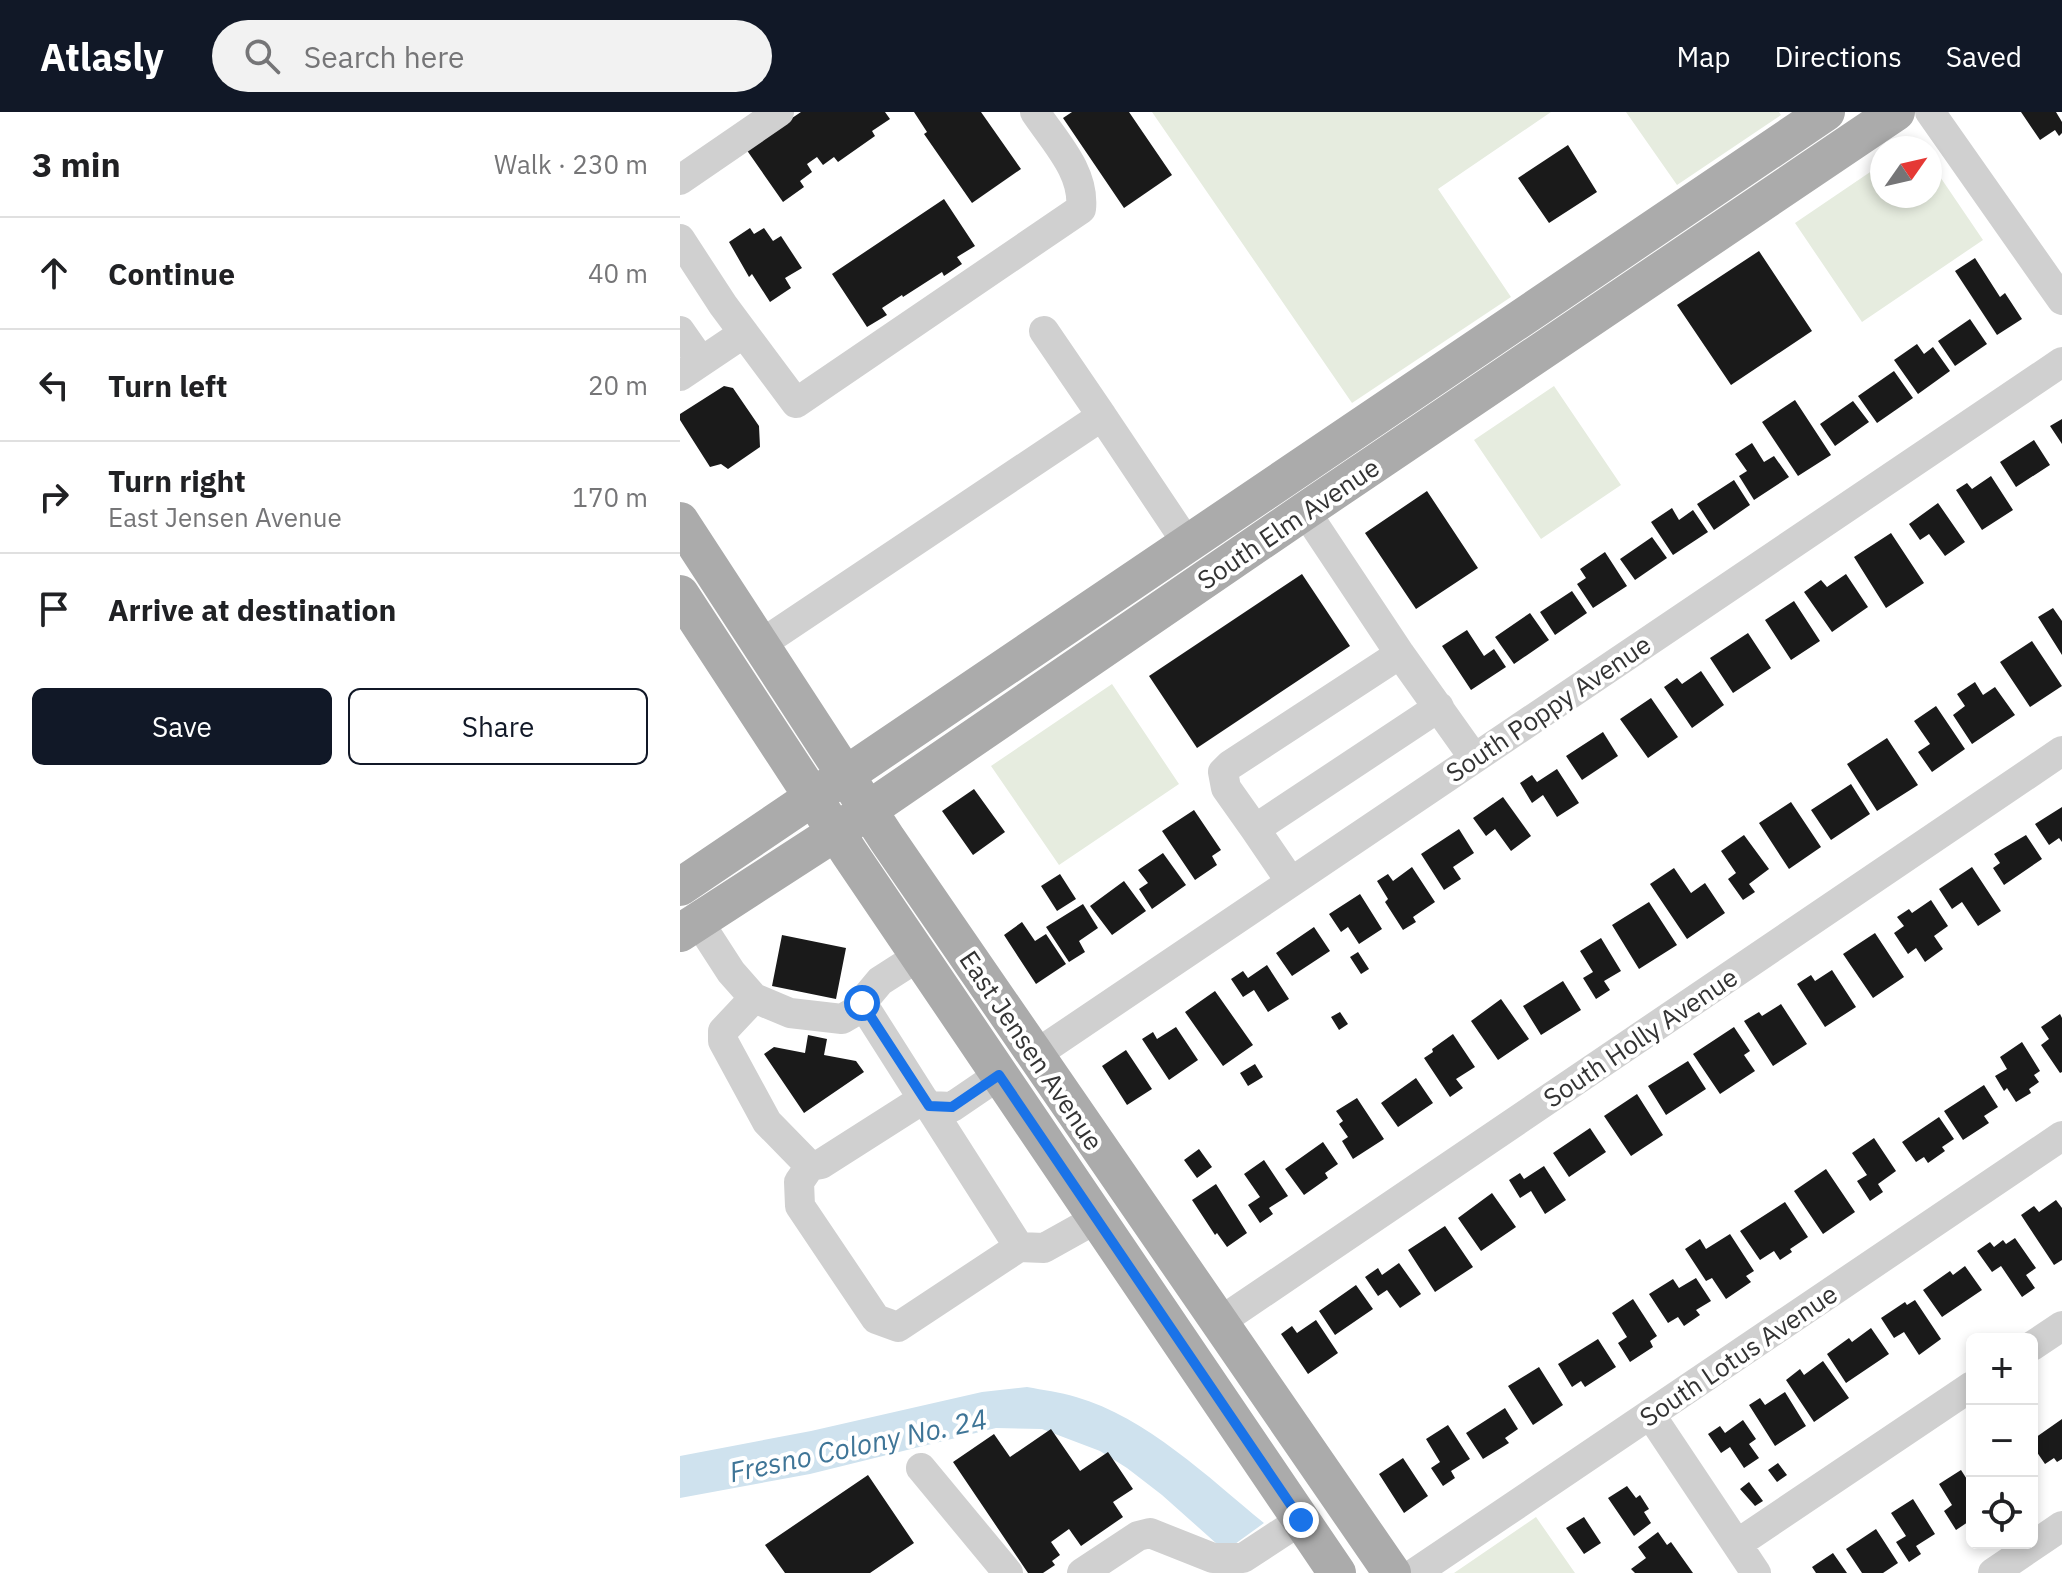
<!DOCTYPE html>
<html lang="en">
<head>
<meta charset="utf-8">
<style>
	:root { --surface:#fff; --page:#f2f2f2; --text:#202124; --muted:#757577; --line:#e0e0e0; --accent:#111827 }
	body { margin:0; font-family:"IBM Plex Sans",sans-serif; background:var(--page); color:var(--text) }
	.controls { position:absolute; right:24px; bottom:24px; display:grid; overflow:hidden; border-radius:12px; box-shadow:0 4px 12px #0003 }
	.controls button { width:72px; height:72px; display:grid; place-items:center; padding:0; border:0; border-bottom:2px solid var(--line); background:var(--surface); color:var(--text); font:40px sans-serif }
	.compass { position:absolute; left:1190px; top:24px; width:72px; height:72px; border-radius:50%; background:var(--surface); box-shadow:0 4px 12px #0003; rotate:56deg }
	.stop { position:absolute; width:24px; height:24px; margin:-18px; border:6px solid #1a73e8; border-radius:50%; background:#fff }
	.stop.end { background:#1a73e8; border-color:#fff; box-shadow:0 2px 8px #0008 }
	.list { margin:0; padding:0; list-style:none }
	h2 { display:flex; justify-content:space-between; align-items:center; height:104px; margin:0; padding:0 32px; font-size:34px }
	h2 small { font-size:26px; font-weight:400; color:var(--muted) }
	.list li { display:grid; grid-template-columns:52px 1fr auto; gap:24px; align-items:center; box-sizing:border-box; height:112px; padding:0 32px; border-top:2px solid var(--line) }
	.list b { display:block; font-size:30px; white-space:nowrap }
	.list p { margin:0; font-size:26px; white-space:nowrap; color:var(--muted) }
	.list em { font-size:26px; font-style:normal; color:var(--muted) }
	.actions { display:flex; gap:16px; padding:24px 32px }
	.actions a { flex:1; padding:18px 0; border:2px solid var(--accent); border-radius:12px; text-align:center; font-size:28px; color:var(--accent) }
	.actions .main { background:var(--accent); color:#fff }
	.icon { flex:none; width:44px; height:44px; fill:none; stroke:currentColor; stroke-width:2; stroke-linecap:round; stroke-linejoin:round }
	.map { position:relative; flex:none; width:1382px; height:1461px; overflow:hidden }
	header { display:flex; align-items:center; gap:48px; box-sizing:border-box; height:112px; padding:0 40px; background:var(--accent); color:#fff }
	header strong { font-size:38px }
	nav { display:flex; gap:44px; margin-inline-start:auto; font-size:28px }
	.search { width:560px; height:72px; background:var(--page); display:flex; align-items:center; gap:20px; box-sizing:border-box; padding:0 28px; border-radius:44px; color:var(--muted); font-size:30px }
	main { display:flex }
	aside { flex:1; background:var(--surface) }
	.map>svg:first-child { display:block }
</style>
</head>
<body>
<header>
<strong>Atlasly</strong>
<div class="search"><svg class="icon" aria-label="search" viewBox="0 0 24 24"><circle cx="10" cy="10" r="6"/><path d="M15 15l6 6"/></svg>Search here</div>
<nav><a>Map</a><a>Directions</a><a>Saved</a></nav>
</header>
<main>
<aside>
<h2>3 min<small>Walk · 230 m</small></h2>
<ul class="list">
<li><svg class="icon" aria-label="ahead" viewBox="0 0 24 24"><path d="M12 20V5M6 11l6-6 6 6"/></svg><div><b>Continue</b></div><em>40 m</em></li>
<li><svg class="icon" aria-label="left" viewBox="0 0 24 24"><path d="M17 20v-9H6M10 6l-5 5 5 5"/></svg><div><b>Turn left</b></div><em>20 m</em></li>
<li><svg class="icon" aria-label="right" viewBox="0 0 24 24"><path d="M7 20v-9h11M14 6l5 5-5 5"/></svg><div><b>Turn right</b><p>East Jensen Avenue</p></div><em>170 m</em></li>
<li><svg class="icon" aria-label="arrive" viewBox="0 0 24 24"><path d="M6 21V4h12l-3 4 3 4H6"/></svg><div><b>Arrive at destination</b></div></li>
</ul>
<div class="actions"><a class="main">Save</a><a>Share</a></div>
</aside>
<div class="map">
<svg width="1382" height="1461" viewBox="0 0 1382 1461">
	<rect width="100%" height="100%" fill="#fff"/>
	<path fill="#e6ecdf" d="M472,0h399l-113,77 73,108 -159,106z
		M946,0h153l2,3 -104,70z
		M1250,50l53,78 -121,82 -67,-99 87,-59v32h48z
		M874,274l67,99 -80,54 -67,-99z
		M432,572l67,100 -120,81 -68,-99z
		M856,1405l39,56h-121z"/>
	<path fill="#cfe2ee" d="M347,1275c16,3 33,5 49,10 70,20 133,81 188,126l-29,21h-18l-55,-49 -35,-27 -27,-17 -58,-22 -46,-1 -186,46 -130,24v-42l131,-25 171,-39z"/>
	<path fill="#1a1a1a" d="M121,0h84l5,7 -18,12 3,5 -37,26 -4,-5 -11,8 -6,-8 -10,7 5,8 -12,9 4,6 -21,15 -37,-53z
		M234,0h67l40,57 -49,34 -48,-69 3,-2z
		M392,0h57l43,63 -48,33 -61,-90z
		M1341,0h35l6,10v11l-3,3 -4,-6 -15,10z
		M888,33l29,47 -48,31 -31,-45z
		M264,87l31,47 -18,11 5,7 -18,12 -2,-4 -39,25 -1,-2 -20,13 5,7 -20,12 -35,-53z
		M70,116l4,6 10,-6 9,13 8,-5 21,32 -17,10 6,10 -21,14 -18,-28 -3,3 -20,-35z
		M1079,139l53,80 -81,54 -54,-80z
		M1295,146l25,39 5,-4 17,26 -25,16 -42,-64z
		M1290,207l17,25 -32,22 -17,-25z
		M1237,232l7,10 9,-7 17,24 -32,23 -24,-34z
		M1214,259l19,27 -36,25 -19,-27z
		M44,274l9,2 26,38 1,21 -32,22 -7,-5 -11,3 -30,-47v-6z
		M1115,288l36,55 -33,21 -36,-54z
		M1173,289l16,21 -34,24 -15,-22z
		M1382,307v25l-12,-18z
		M1354,328l16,25 -34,22 -16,-25z
		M1072,331l12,19 10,-6 15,21 -35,23 -15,-24 8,-5 -12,-17z
		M1311,364l22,34 -31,20 -26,-40 11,-7 5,6z
		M1054,368l16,25 -36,25 -17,-26z
		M747,379l51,77 -62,41 -51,-76z
		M1258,391l27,39 -20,14 -16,-22 -9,6 -11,-16z
		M992,396l7,12 14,-10 15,22 -35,23 -22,-33z
		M1211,421l33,50 -38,25 -32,-51z
		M972,425l15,21 -32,22 -15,-21z
		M925,440l22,34 -34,22 -16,-24 9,-6 -6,-9z
		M622,462l48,72 -153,102 -48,-72z
		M1166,462l22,33 -36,25 -28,-40 17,-12 6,7z
		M892,479l15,22 -32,22 -15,-23z
		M1114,489l26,40 -29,19 -26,-40z
		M1373,496l9,13v34l-24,-38z
		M850,501l19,27 -35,24 -19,-27z
		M787,518l17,26 10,-7 12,18 -35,23 -29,-44z
		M1068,521l23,35 -38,25 -23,-35z
		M1352,529l30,45 -32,21 -30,-45z
		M1021,559l23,34 -32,23 -28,-41 13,-9 5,6z
		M1295,570l8,13 12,-8 20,28 -43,29 -19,-29 12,-9 -8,-12z
		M971,586l27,39 -30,21 -28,-39z
		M1256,594l29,43 -33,23 -14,-20 12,-8 -16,-23z
		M923,620l15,24 -36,24 -16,-24z
		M1207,626l31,47 -41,26 -30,-47z
		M877,657l22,34 -22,14 -14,-22 -11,8 -12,-20 12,-8 5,7z
		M1171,672l19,30 -39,26 -20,-30z
		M294,677l31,43 -32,23 -31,-44z
		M823,685l28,39 -20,15 -16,-22 -9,7 -13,-18z
		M1111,690l30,45 -32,22 -30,-46z
		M1382,695v35l-3,-4 -10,7 -14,-21z
		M514,698l27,40 -9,6 5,9 -22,15 -33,-49z
		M779,717l15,24 -21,14 8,12 -17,11 -23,-36z
		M1064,723l25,34 -20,15 6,8 -12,8 -15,-21 8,-6 -15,-22z
		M1346,723l16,24 -38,26 -11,-17 7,-5 -6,-9z
		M483,741l23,32 -34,24 -13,-20 9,-6 -10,-13z
		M732,755l23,35 -22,15 3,5 -13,8 -18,-28 3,-3 -11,-18 11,-7 5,7z
		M1292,755l29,44 -23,15 -16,-24 -10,7 -13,-20z
		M994,756l17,25 14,-10 20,30 -38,26 -37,-55z
		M380,762l16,25 -19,12 -16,-25z
		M444,769l22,30 -34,24 -22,-29z
		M680,782l22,35 -23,15 -11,-17 -7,5 -12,-18z
		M1251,788l17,26 -14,10 9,13 -18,13 -9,-14 -8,6 -14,-21 10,-7 -7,-9 12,-8 3,4z
		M969,790l28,43 -38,24 -27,-44z
		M403,792l15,24 -19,13 6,11 -16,10 -23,-35z
		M342,810l13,19 11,-7 20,30 -30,20 -32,-49z
		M634,815l16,24 -38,25 -16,-23z
		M1195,821l29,44 -31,21 -30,-44z
		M102,823l64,13 -10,51 -64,-13z
		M921,826l20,33 -17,10 6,9 -14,9 -13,-21 10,-6 -13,-21z
		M678,840l11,17 -8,5 -11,-17z
		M587,853l22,34 -21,13 -14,-22 -11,7 -12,-18 12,-8 5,7z
		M1152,858l24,37 -31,20 -28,-43 14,-9 4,6z
		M883,869l18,29 -40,25 -18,-29z
		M535,879l38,54 -30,21 -38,-54z
		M821,887l28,40 -31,21 -27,-39z
		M1101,892l26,40 -34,22 -29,-45 15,-9 3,4z
		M660,900l8,12 -9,6 -8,-13z
		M1380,902l2,4v54l-2,1 -19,-28 8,-6 -8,-12z
		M496,915l22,33 -29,20 -27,-41 11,-7 4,7z
		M1054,915l16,24 -6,4 11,16 -35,23 -27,-40z
		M773,922l22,33 -19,12 7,9 -13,9 -26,-39 9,-6 -1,-3z
		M128,923l19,4 -3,16 32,6 8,11 -60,41 -40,-59 10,-7 31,6z
		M1342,930l18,29 -6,4 5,7 -10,7 2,4 -15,9 -9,-14 -3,3 -9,-15 12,-7 -7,-12z
		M446,938l26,39 -25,16 -25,-39z
		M1008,949l18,28 -40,26 -18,-29z
		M575,952l8,13 -15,9 -8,-13z
		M736,966l17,25 -35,24 -17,-24z
		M1304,973l14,22 -14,9 5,7 -26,17 -19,-29z
		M957,982l26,41 -32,21 -27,-40z
		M677,986l27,41 -31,20 -11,-18 6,-4 -9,-13 4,-3 -7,-10z
		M1259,1005l15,22 -12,8 3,4 -17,12 -4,-6 -8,5 -14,-20z
		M910,1016l16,24 -37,25 -16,-24z
		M1194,1026l22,33 -18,13 5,8 -13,9 -13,-20 10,-6 -15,-22z
		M643,1030l15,22 -13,9 3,5 -24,17 -19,-26z
		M519,1037l13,18 -15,11 -13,-18z
		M584,1048l24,36 -19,12 4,6 -13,9 -12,-18 12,-8 -16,-23z
		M864,1054l22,34 -21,14 -14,-23 -11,7 -11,-18 11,-7 4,6z
		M1146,1057l29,43 -32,22 -29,-43z
		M536,1072l31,49 -20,14 -10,-14 -2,2 -23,-35z
		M812,1081l24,34 -35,24 -23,-33z
		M1376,1088l6,8v52l-8,5 -33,-50 13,-9 5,6z
		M1105,1090l23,35 -18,12 2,3 -12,8 -6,-9 -14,9 -20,-29z
		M765,1114l28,41 -38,25 -27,-42z
		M1050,1122l24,37 -8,5 5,6 -25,17 -14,-21 -6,3 -21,-32 15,-10 6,10z
		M1335,1126l21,30 -10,7 9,13 -13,9 -21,-31 -9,6 -15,-21 13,-9 4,5 9,-7 3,4z
		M719,1151l22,31 -21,14 -13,-18 -9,6 -13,-19 13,-9 4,7z
		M1285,1154l17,24 -40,27 -19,-27 27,-19 3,4z
		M1016,1166l15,23 -15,9 4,5 -16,11 -6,-9 -10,6 -19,-29 24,-15 6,9z
		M676,1173l17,24 -38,26 -16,-24z
		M953,1187l24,37 -7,5 3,6 -23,15 -12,-19 9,-6 -15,-24z
		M1235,1188l26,39 -22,16 -15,-23 -10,6 -13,-20 24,-16 2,3z
		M636,1208l22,33 -30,21 -27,-40 11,-8 5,7z
		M1191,1216l18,26 -43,29 -19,-29 22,-16 3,4z
		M918,1227l18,28 -31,20 -4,-6 -9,6 -14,-23z
		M1143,1249l26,37 -35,24 -28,-42 14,-11 4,6z
		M859,1255l24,38 -30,20 -25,-39z
		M1105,1280l21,34 -31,20 -26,-41 11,-7 5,7z
		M825,1296l13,21 -13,9 4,5 -26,16 -17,-26z
		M1382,1307v40l-5,3 -3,-4 -9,6 -13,-19v-5z
		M1063,1308l13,19 -7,5 10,14 -15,10 -14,-21 -9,6 -13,-19 12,-8 5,7z
		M768,1313l22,34 -19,12 4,7 -12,8 -12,-18 9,-6 -14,-23z
		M371,1317l29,42 28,-19 25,37 -20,13 10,15 -42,29 -12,-17 -18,13 9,13 -8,6 3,4 -12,8h-15l-75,-111 41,-28 16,23z
		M723,1346l25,38 -24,17 -25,-39z
		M1098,1351l9,12 -10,7 -9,-12z
		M1281,1358l11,17v26l-6,4 2,5 -12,8 -12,-19 8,-6 -13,-21z
		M188,1363l46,68 -44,30h-85l-20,-28z
		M1069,1370l14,19 -8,5 -15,-17z
		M947,1374l9,12 4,-3 9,14 -5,3 7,11 -17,13 -26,-38z
		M1233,1387l22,35 -19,12 5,8 -12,8 -13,-20 10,-6 -15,-23z
		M904,1405l17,26 -17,11 -18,-26z
		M1196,1417l22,34 -15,10h-21l-16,-24z
		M978,1420l9,13 4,-3 22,31h-58l-4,-4 15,-11 -8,-11z
		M1153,1441l14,20h-31l-4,-6z"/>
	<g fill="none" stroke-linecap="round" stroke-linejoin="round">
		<path stroke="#d0d0d0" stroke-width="30" d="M1250,0l132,188
			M0,68l99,-68
			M0,127l43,66 73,98 285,-194c4,-37 -26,-67 -46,-97
			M0,219l21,30
			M364,219l58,85
			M0,264l64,-43
			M625,399l95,143 74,104
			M81,532l341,-228 85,127
			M720,542l-170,111 -7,7 3,16 29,41 184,-122
			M575,717l36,53
			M18,809l33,51 23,26 36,15 52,6 12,-7 26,-31 39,-25
			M74,886l-31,33v10l44,81 43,44 11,-2 102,-65 6,7 23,1 47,-32
			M182,891l61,96
			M355,943l1027,-693
			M249,994l90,141 25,1 52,-29
			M130,1054l-11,16 1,24 76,113 22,8 121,-80
			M538,1211l844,-572
			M1352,1234l30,-20
			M970,1302l106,159
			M241,1356l87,105
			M1057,1432l235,-158
			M402,1461l56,-37 12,-3 63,25h30l58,-38
			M735,1461l647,-437
			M1313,1461l69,-47"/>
		<path stroke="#ababab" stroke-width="38" d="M0,409l207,318 505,734
			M0,482l170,260 487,719
			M0,775l1146,-775
			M0,821l156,-101 469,-321 591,-399"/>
	</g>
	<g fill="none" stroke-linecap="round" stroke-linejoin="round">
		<path stroke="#1a73e8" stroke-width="10" d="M182,891l67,103 23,1 47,-32 302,445"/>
	</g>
	<g text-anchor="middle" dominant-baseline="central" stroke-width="8" stroke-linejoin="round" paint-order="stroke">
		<g font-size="26" fill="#333" stroke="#fff">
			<text transform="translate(608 411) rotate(-34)">South Elm Avenue</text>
			<text transform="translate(868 596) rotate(-34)">South Poppy Avenue</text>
			<text transform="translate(960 925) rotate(-34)">South Holly Avenue</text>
			<text transform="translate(352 938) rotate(56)">East Jensen Avenue</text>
			<text transform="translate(1058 1243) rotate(-34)">South Lotus Avenue</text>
		</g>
		<g font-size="28" font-style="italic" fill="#3f7597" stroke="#fff">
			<text transform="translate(178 1333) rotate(-12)">Fresno Colony No. 24</text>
		</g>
	</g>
</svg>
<div class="controls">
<button>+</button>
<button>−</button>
<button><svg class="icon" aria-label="locate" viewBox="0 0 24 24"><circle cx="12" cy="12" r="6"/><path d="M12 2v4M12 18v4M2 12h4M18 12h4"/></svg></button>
</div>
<svg class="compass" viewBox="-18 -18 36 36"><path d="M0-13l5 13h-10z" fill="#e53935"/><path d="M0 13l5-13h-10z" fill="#757577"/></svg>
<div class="stop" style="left:182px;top:891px"></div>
<div class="stop end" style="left:621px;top:1408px"></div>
</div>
</main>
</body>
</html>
